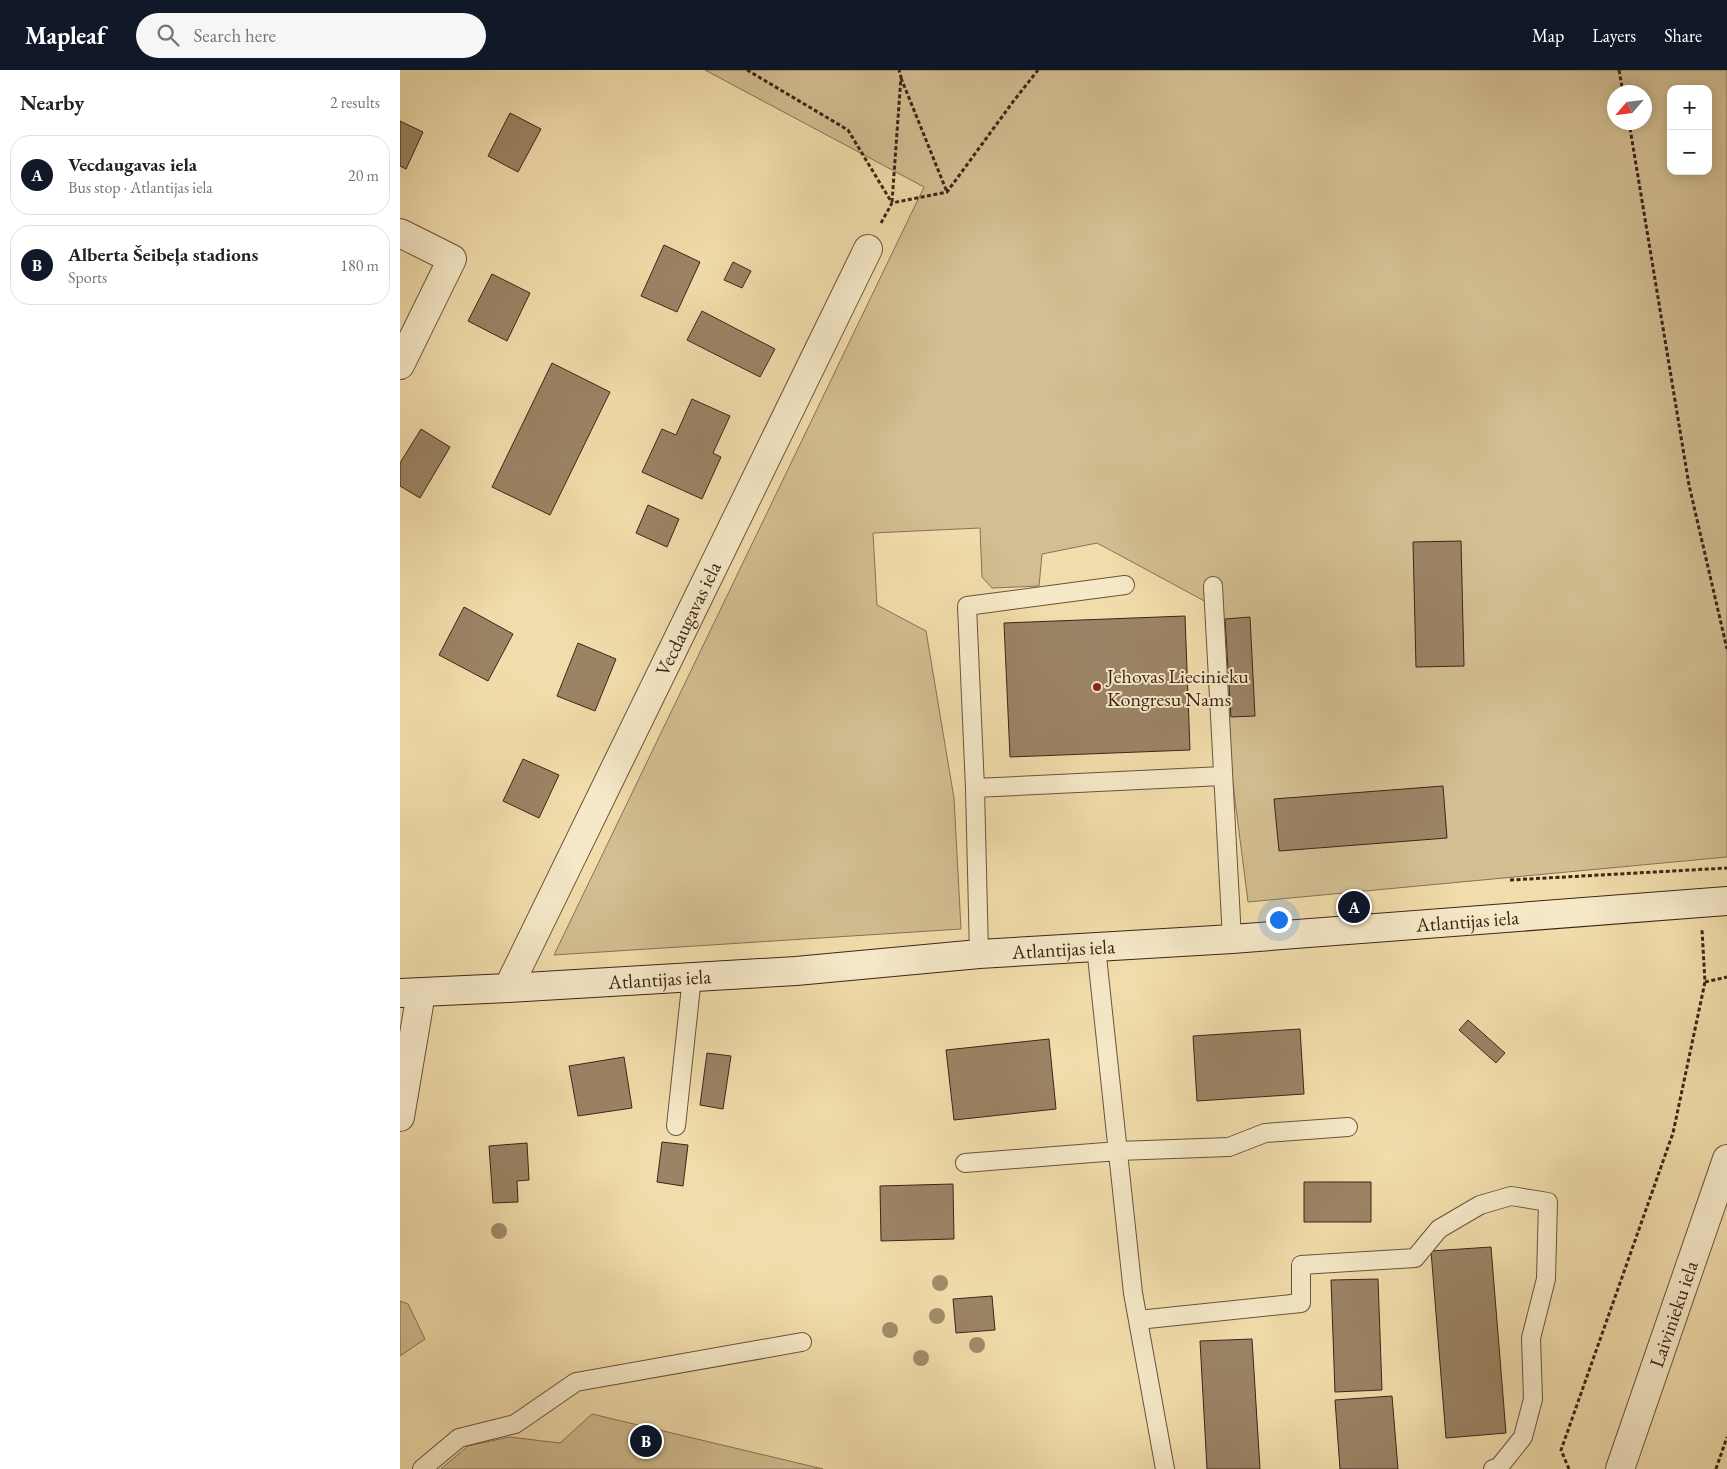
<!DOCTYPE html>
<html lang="en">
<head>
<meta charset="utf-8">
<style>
	:root { --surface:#fff; --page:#f6f6f6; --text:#222; --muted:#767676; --line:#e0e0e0; --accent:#111827 }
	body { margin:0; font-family:"EB Garamond",serif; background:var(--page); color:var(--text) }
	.controls { position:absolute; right:15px; top:15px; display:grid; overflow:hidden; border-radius:10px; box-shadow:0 2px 12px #0003 }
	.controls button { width:45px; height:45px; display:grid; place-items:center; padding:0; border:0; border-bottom:1px solid var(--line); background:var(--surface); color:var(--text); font:25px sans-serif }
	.compass { position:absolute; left:1207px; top:15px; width:45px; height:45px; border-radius:50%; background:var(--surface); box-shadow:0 2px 12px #0003; rotate:242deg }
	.you { position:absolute; left:878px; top:849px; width:18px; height:18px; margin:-12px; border:4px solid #fff; border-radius:50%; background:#1a73e8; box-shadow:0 0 0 8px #1a73e833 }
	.badge { display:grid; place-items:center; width:32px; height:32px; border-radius:50%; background:var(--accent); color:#fff; font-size:16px; font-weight:700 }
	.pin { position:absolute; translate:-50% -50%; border:2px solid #fff; box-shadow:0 1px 5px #0006 }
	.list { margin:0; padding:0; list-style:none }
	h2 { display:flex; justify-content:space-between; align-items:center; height:65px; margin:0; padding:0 20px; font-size:21px }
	h2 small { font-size:16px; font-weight:400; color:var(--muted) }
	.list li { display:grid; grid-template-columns:32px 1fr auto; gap:15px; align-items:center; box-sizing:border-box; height:80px; margin:0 10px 10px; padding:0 10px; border:1px solid var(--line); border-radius:20px }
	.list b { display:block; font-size:19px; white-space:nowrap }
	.list p { margin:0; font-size:16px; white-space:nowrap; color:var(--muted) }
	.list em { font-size:16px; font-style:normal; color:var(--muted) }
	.icon { flex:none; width:28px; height:28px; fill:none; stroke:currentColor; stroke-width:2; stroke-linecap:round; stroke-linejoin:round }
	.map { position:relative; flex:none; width:1327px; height:1399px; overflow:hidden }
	header { display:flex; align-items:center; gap:30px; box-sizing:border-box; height:70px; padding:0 25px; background:var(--accent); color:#fff }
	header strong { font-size:24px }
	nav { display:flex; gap:28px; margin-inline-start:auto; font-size:18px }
	.search { width:350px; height:45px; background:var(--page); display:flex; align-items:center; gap:12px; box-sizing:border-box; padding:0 18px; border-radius:28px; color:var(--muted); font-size:19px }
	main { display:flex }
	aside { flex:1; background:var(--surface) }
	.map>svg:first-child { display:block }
</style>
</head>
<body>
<header>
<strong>Mapleaf</strong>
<div class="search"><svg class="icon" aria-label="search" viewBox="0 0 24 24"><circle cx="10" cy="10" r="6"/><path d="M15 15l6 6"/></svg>Search here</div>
<nav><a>Map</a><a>Layers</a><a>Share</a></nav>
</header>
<main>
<aside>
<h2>Nearby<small>2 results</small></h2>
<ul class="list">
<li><span class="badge">A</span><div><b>Vecdaugavas iela</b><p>Bus stop · Atlantijas iela</p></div><em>20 m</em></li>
<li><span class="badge">B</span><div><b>Alberta Šeibeļa stadions</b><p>Sports</p></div><em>180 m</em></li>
</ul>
</aside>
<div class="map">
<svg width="1327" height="1399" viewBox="0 0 1327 1399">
	<rect width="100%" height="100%" fill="#f1ddab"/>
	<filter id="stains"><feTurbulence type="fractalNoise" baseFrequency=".004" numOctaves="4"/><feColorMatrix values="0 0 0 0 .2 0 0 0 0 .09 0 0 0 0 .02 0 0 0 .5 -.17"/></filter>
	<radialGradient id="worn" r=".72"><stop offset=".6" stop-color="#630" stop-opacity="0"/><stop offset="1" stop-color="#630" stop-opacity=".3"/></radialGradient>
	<path fill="#d2be92" stroke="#887156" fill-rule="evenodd" d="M305,0h1022v787l-479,45 -38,-298 -113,-61 -55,11 -3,32 -47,2 -10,-11 -2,-49 -107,5 4,72 49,26 28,167 7,131 -407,26 370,-768zM1271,19h37v82h-37zM1214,22h30v30h-30z
		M0,1231l8,3 17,35 -25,17z
		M192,1344l231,55h-382l27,-23 41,-9 51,6z"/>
	<path fill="#9b8465" stroke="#3d2419" d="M110,43l31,16 -23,43 -30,-16z
		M0,51l23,11 -17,37 -6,-3z
		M264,175l36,17 -23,50 -36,-16z
		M333,192l18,9 -9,17 -18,-8z
		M92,204l38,19 -23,48 -39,-20z
		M302,241l73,38 -15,28 -73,-37z
		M152,293l58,29 -60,123 -58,-28z
		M292,329l38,17 -17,37 8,4 -19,42 -60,-27 20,-43 14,6z
		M21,359l29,18 -30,51 -20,-12v-23z
		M248,435l31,14 -12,28 -31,-14z
		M1061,471l3,125 -48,1 -3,-125z
		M64,537l49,27 -25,47 -49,-26z
		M785,546l5,134 -180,7 -6,-134z
		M850,547l5,99 -24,1 -6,-98z
		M178,573l38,16 -21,52 -38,-15z
		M123,689l36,16 -20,43 -36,-17z
		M1043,716l4,52 -168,13 -5,-52z
		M1068,950l37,33 -9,10 -37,-33z
		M900,959l4,65 -107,7 -4,-65z
		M649,969l7,70 -102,11 -8,-70z
		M307,983l24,3 -8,53 -23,-4z
		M224,987l8,51 -54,8 -9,-50z
		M262,1072l26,3 -5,41 -26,-4z
		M127,1073l2,37 -12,1 1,21 -25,1 -4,-57z
		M904,1112h67v40h-67z
		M553,1114l1,55 -73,2 -1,-55z
		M1091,1177l15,186 -60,5 -15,-187z
		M978,1209l4,111 -47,2 -4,-112z
		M592,1226l3,34 -39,3 -3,-34z
		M852,1269l8,130h-53l-7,-128z
		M992,1326l6,73h-58l-5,-69z"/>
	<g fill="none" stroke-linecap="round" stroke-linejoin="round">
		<g stroke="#6a523e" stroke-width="20">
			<path id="service" d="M813,516l19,353
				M575,718l-8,-182 158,-21
				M696,877l37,346 32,176
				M579,884l-4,-166 247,-12
				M276,1056l16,-149
				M565,1093l153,-12 111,-4 36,-14 83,-6
				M738,1250l163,-17v-38l114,-7 24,-29 41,-24 31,-9 37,6 -2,77 -15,59 2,61 -10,38 -24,30 -6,2
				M22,1399l37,-31 56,-14 61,-42 226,-40"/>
		</g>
		<g stroke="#6a523e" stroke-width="30">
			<g id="minor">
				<path d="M0,163l52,26 -52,106"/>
				<path id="s1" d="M108,918l360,-739"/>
				<path d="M0,1047l21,-124"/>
				<path id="s2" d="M1220,1399l107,-310"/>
			</g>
		</g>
		<g stroke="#3d2419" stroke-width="30">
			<g id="secondary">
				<path id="s3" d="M0,923l108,-5 288,-17 183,-17 253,-15 495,-38"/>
			</g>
		</g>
		<path stroke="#3d2419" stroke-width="3" stroke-dasharray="4 2.5" stroke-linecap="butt" d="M347,0l101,60 44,73
			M1219,0l4,22
			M501,8l46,114
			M1229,52l60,363 38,164
			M492,132l9,-125 -2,-7
			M481,153l11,-20 55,-11 65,-89 26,-33
			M1110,810l217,-12
			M1305,912l22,-5
			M1169,1399l-8,-19 112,-317 32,-151 -3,-52
			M1316,1399l11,-32"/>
		<use href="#service" stroke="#f6e9c8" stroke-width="18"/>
		<use href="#minor" stroke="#f6e9c8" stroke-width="28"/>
		<use href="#secondary" stroke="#f6e9c8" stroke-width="28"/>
	</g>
	<g fill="#a28c6b">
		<circle cx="99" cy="1161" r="8"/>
		<circle cx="540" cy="1213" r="8"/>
		<circle cx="537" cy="1246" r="8"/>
		<circle cx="490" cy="1260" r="8"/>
		<circle cx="577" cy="1275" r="8"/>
		<circle cx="521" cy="1288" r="8"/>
	</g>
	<circle fill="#8f2418" stroke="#f6e9c8" stroke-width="2" cx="697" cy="617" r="5"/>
	<g text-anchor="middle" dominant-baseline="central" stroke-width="4" stroke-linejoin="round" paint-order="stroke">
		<g font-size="20" fill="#3d2419" stroke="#f6e9c8">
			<text stroke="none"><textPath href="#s1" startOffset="411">Vecdaugavas iela</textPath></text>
			<text stroke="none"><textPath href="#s3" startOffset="1070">Atlantijas iela</textPath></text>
			<text stroke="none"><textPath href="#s3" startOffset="665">Atlantijas iela</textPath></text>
			<text stroke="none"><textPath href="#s3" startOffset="260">Atlantijas iela</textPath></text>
			<text stroke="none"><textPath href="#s2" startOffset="164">Laivinieku iela</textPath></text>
		</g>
		<g font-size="20" fill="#3d2419" stroke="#f6e9c8" text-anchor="start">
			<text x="707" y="606">Jehovas Liecinieku<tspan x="707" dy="23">Kongresu Nams</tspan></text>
		</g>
	</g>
	<rect width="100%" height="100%" filter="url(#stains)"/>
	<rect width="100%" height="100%" fill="url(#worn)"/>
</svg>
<div class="controls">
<button>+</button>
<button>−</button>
</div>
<svg class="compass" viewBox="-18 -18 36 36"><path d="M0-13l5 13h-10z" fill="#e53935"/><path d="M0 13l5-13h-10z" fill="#767676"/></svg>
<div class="you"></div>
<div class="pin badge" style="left:954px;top:837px">A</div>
<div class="pin badge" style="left:246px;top:1371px">B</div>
</div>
</main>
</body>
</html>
